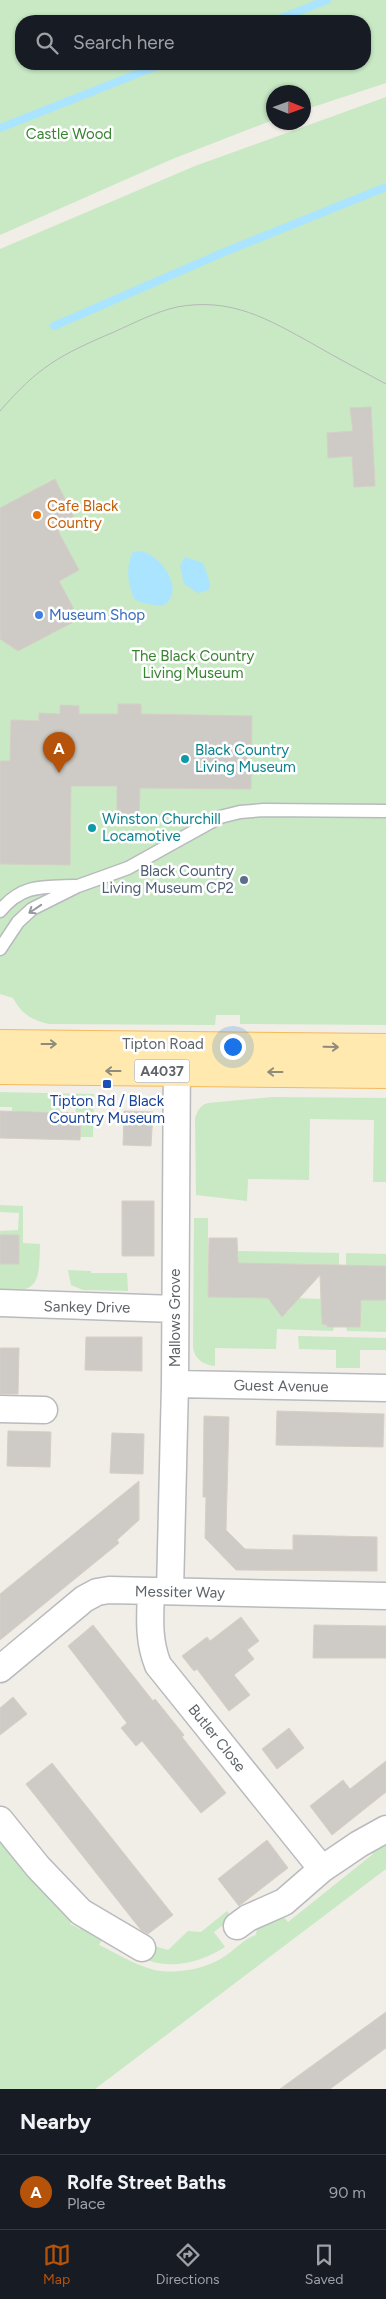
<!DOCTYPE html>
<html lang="en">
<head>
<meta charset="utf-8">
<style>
	:root { --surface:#171b24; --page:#242831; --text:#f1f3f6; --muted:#9ea1a6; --line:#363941; --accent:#b45309 }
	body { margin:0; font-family:Figtree,sans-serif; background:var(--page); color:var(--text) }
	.compass { position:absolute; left:266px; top:85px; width:45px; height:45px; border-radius:50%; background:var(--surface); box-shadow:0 1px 4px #0004; rotate:91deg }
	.you { position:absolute; left:232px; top:1046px; width:18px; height:18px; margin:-12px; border:4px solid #fff; border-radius:50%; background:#1a73e8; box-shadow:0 0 0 8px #1a73e833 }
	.badge { display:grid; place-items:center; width:32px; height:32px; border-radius:50%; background:var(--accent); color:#fff; font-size:16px; font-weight:700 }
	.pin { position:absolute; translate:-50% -41px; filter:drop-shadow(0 1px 2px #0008) }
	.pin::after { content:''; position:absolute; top:26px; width:18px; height:15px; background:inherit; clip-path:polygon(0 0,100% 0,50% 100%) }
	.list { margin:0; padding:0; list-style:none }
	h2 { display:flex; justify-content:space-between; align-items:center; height:65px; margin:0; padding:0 20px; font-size:21px }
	h2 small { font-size:16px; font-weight:400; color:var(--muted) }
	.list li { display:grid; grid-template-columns:32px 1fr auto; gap:15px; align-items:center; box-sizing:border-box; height:75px; padding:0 20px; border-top:1px solid var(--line) }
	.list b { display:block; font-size:19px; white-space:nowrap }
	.list p { margin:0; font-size:16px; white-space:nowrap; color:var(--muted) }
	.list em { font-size:16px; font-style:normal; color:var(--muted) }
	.icon { flex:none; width:28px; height:28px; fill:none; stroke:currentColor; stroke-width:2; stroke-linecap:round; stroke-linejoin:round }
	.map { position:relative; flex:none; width:386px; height:2089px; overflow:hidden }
	.search { position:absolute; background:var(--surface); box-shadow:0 1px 4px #0004; left:15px; right:15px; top:15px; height:55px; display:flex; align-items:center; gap:12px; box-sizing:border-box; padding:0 18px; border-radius:20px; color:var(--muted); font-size:19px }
	.sheet { height:140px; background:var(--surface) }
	nav { display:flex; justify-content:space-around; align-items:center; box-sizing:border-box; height:70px; border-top:1px solid var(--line); background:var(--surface); font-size:14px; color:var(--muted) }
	nav a { display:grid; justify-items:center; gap:2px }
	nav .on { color:var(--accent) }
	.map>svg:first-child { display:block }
</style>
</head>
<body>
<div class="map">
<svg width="386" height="2089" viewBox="0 0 386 2089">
	<rect width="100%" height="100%" fill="#f1eee7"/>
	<path fill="#c8e9c4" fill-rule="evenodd" d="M0,0h386v83l-82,27v-18h-30l-1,28 -103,40 -170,75zM21,21h344v43h-344z
		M386,97v928l-146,-1v-9h-24l-1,10 -166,-1c-18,-4 -27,-10 -36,-26l-13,-4v-745l195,-83z
		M0,1092l94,2 -1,43h-13l1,-24 -5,-1 -1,-4h-12l-1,4 -50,-1v-4h-12z
		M272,1097l114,1v84h-13l1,-62 -64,-1 -1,61 -61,-1 -1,22 -51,-6 -1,-77c3,-8 5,-13 13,-15z
		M0,1205l23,1v37l17,1c-1,33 1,52 -40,45v-25h19v-28l-19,-1v-4l18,-1 1,-17 -19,-1z
		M194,1218h14v79l66,1 4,14h9l5,-5v-9l30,1 6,14 -7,3 1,8 12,3 -1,4 -56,-2 -1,20 -61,-1v18c-11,-1 -21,-7 -22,-19z
		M238,1251l101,2v12l-102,-2z
		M346,1253l40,1v12l-40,-1z
		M68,1270l23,1v2h36l1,18 -45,-1 -12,-5z
		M362,1300h24v32l-39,-1 -1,-4h14v-10h-4c0,-7 5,-10 6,-17z
		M298,1336l88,2v12h-26v18h-24v-18l-37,-1z
		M0,1838l27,31 -3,3 6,7 3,-2 25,30 15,12 -3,5 10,5 3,-5 21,12 -5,9c17,8 34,19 52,24 21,6 52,1 71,-11 12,-7 21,-19 34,-23l1,-8 26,-11 5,6 85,-68 -2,-5 15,-9v29l-291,220h-95z
		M227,1911l5,7 -18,14 11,15c-25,16 -57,24 -85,10l8,-13 20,6 20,-19 13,1z"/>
	<path fill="#aae4ff" d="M140,551c21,3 48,42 22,55l-19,-3 -9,-4c-6,-16 -9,-32 -1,-47z
		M185,557l18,6 7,20 -1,7 -11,3 -14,-9 -4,-19z"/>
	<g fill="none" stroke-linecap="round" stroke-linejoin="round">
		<path stroke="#aae4ff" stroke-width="8" d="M274,21l53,-21
			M0,128l162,-64
			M54,326l168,-73 164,-66"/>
	</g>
	<path fill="#cecbc6" stroke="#d6cfc5" d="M371,407l4,79 -21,1 -2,-31 -24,2 -1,-25 26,-2 -3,-23z
		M55,479l21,42 -18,10 21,39 -20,11 20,38 -61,32 -18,-12v-131z
		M118,704h23v10l111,2 -1,73 -111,-1 -1,31h-22v-33h-46l-1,79 -70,-1v-103h10l1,-41 28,1v-8l21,1v-9l19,1v8h39z
		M0,1111l81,2 -1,27 -80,-2z
		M124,1111l29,1 -2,34 -28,-1z
		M122,1201h32v55h-32z
		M0,1235h19v29h-19z
		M209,1238h28l1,25 148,3v34h-25l-1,27h-33v-2l-5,-1 -2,-49 -38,42 -14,-19 -60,-1z
		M86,1337h56v34l-57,-1z
		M0,1348h19l-1,46h-18z
		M277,1411l107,3 -1,33 -107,-2z
		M204,1416l25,1 -3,113 19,19 48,1v-15l84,2v34l-141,-1 -31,-32 1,-41h-3z
		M8,1431l43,1 -1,35 -43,-1z
		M112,1433l32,1 -1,40 -33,-1z
		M139,1481v39l-22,20 2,3 -119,97v-46z
		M241,1617l18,24 -12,9 7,9 -20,16 16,20 -21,16 -32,-42 -3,2 -12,-15 25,-19 3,4z
		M93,1625l60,76 2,-2 29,36 -2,2 44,56 -25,20 -59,-72 -6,5 -15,-18 6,-5 -59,-77z
		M314,1625l72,1v32h-73z
		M13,1697l14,17 -27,21v-27z
		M289,1728l15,20 -27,21 -15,-20z
		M386,1761v31l-54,43 -22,-29 33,-26 7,9z
		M52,1763l121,152 -25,19 -7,-4 -115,-146z
		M267,1840l21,28 -49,38 -21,-27z
		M386,2012v36l-56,41h-50z"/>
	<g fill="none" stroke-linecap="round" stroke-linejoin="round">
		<g stroke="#b8babe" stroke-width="15">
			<path id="lane" d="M0,911c22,-27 43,-24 75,-25
				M0,949l18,-27 14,-13 46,-23 50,-18 92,-51 20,-5 24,-2 122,1"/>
		</g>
		<g stroke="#b8babe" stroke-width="29">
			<path id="street" d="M0,1303l175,6
				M175,1384l211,4
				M0,1409l44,1
				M151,1591c-1,27 -3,49 7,74l164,204
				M170,1591l5,-207 2,-335
				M0,1669l84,-70 13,-7 12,-2 277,6
				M0,1820l38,47 43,45 61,36
				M237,1926l11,-8 36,-16 38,-33 37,-25 27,-15"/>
		</g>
		<g stroke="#f6b95c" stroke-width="30">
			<path id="primary" d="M0,1044l386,4
				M0,1070l386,4"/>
		</g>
		<use href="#lane" stroke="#fff" stroke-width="12"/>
		<use href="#street" stroke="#fff" stroke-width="26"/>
		<use href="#primary" stroke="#ffe9af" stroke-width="28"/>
		<path stroke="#b6b7b8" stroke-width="1" d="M0,411c39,-45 60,-56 114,-79 20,-9 41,-20 63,-25 54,-10 91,12 136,37 24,14 49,27 73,40"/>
	</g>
	<defs><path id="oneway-shaft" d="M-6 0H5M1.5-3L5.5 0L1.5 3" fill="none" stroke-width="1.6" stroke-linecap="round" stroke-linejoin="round" transform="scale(1.25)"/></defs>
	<use stroke="#979a9d" href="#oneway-shaft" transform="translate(35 909) rotate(146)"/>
	<g stroke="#8f8c7d">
		<use href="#oneway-shaft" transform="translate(49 1044)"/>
		<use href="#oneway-shaft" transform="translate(331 1047) rotate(1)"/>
		<use href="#oneway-shaft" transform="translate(113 1071) rotate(-180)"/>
		<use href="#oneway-shaft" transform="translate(275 1072) rotate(-180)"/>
	</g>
	<circle fill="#e8710a" stroke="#fff" stroke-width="2" cx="37" cy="515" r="5"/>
	<circle fill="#3f7fe0" stroke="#fff" stroke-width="2" cx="39" cy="615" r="5"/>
	<g fill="#0f9aa8" stroke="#fff" stroke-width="2">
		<circle cx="185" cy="759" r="5"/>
		<circle cx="92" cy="828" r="5"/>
	</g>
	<circle fill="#5c6f8a" stroke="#fff" stroke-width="2" cx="244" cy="880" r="5"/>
	<rect fill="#1a4fb4" stroke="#fff" stroke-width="2" x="102" y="1079" width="10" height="10" rx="2.5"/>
	<g text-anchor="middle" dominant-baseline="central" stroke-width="5" stroke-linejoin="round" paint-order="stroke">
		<rect fill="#fff" stroke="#8f9295" stroke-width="1" x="134.5" y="1059.5" width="55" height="23" rx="4"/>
		<g font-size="14" font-weight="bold" fill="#5f6468">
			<text x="162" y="1071">A4037</text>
		</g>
		<g font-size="15" fill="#388332" stroke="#fff">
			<text x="69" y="134">Castle Wood</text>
			<text x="193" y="656">The Black Country<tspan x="193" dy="17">Living Museum</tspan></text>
		</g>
		<g font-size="15" fill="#c56008" stroke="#fff" text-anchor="start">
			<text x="47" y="506">Cafe Black<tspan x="47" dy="17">Country</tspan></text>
		</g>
		<g font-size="15" fill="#366cbe" stroke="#fff" text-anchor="start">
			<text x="49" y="615">Museum Shop</text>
		</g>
		<g font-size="15" fill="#0d838f" stroke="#fff" text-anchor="start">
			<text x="195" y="750">Black Country<tspan x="195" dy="17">Living Museum</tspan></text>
			<text x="102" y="819">Winston Churchill<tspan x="102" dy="17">Locamotive</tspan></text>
		</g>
		<g font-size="15" fill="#4e5e75" stroke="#fff" text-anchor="end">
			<text x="234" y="871">Black Country<tspan x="234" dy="17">Living Museum CP2</tspan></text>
		</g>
		<g font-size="15" fill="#5f6468" stroke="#fff">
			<text x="163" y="1044">Tipton Road</text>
			<text transform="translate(87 1307) rotate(1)">Sankey Drive</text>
			<text transform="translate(175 1318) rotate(-90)">Mallows Grove</text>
			<text transform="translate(281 1386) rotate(1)">Guest Avenue</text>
			<text transform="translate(180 1592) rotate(1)">Messiter Way</text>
			<text transform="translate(217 1738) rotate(51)">Butler Close</text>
		</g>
		<g font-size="15" fill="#164399" stroke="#fff">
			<text x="107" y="1101">Tipton Rd / Black<tspan x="107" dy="17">Country Museum</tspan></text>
		</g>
	</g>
</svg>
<svg class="compass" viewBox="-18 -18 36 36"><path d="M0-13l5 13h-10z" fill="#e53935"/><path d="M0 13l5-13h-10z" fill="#9ea1a6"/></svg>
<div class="you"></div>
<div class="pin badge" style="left:59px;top:773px">A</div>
<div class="search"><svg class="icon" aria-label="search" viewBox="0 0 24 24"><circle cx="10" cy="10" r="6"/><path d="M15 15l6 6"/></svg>Search here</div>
</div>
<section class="sheet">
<h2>Nearby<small></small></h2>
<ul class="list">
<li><span class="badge">A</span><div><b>Rolfe Street Baths</b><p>Place</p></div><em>90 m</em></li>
</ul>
</section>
<nav>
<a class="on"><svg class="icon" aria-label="map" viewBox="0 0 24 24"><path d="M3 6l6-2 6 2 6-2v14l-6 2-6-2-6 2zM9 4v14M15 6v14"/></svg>Map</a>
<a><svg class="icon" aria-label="directions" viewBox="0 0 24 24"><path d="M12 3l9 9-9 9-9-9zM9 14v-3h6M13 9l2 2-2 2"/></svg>Directions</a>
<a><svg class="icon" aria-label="saved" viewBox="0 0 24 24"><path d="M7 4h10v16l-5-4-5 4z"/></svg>Saved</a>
</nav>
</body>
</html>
